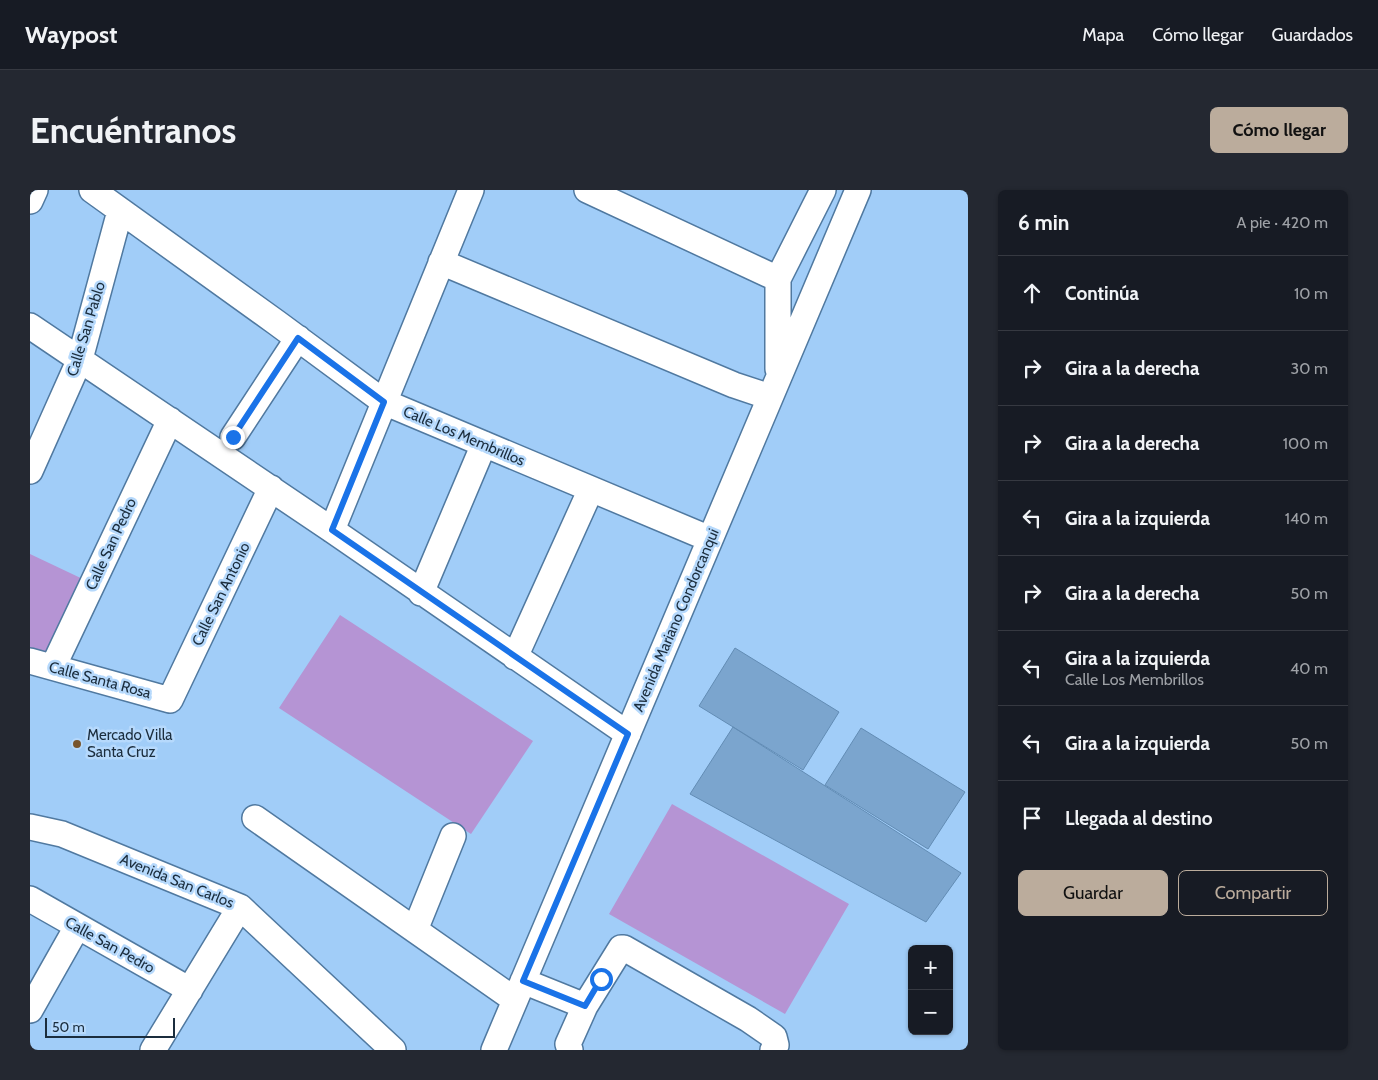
<!DOCTYPE html>
<html lang="es">
<head>
<meta charset="utf-8">
<style>
	:root { --surface:#171b24; --page:#242831; --text:#f1f3f6; --muted:#9ea1a6; --line:#363941; --accent:#bbac9c }
	body { margin:0; font-family:Cabin,sans-serif; background:var(--page); color:var(--text) }
	.controls { position:absolute; right:15px; bottom:15px; display:grid; overflow:hidden; border-radius:8px; box-shadow:0 1px 4px #0004 }
	.controls button { width:45px; height:45px; display:grid; place-items:center; padding:0; border:0; border-bottom:1px solid var(--line); background:var(--surface); color:var(--text); font:25px sans-serif }
	.scale { position:absolute; left:15px; bottom:12px; width:130px; box-sizing:border-box; padding-left:5px; border:2px solid #1b2d3d; border-top:0; font-size:14px; line-height:18px; white-space:nowrap; color:#1b2d3d; -webkit-text-stroke:4px #b6d9fc; paint-order:stroke }
	.stop { position:absolute; width:15px; height:15px; margin:-11px; border:4px solid #1a73e8; border-radius:50%; background:#fff }
	.stop.end { background:#1a73e8; border-color:#fff; box-shadow:0 1px 5px #0008 }
	.list { margin:0; padding:0; list-style:none }
	h2 { display:flex; justify-content:space-between; align-items:center; height:65px; margin:0; padding:0 20px; font-size:21px }
	h2 small { font-size:16px; font-weight:400; color:var(--muted) }
	.list li { display:grid; grid-template-columns:32px 1fr auto; gap:15px; align-items:center; box-sizing:border-box; height:75px; padding:0 20px; border-top:1px solid var(--line) }
	.list b { display:block; font-size:19px; white-space:nowrap }
	.list p { margin:0; font-size:16px; white-space:nowrap; color:var(--muted) }
	.list em { font-size:16px; font-style:normal; color:var(--muted) }
	.actions { display:flex; gap:10px; padding:15px 20px }
	.actions a { flex:1; padding:11px 0; border:1px solid var(--accent); border-radius:8px; text-align:center; font-size:18px; color:var(--accent) }
	.actions .main { background:var(--accent); color:#111 }
	.icon { flex:none; width:28px; height:28px; fill:none; stroke:currentColor; stroke-width:2; stroke-linecap:round; stroke-linejoin:round }
	.map { position:relative; flex:none; width:938px; height:860px; overflow:hidden; border-radius:8px }
	header { display:flex; align-items:center; gap:30px; box-sizing:border-box; height:70px; padding:0 25px; background:var(--surface); border-bottom:1px solid var(--line) }
	header strong { font-size:24px }
	nav { display:flex; gap:28px; margin-inline-start:auto; font-size:18px }
	.intro { display:flex; align-items:center; justify-content:space-between; box-sizing:border-box; height:120px; padding:0 30px }
	h1 { margin:0; font-size:35px }
	.button { padding:12px 22px; border-radius:8px; background:var(--accent); color:#111; font-size:18px; font-weight:700 }
	main { display:flex; gap:30px; padding:0 30px }
	aside { flex:1; background:var(--surface); border-radius:8px; box-shadow:0 1px 4px #0004 }
	.map>svg:first-child { display:block }
</style>
</head>
<body>
<header>
<strong>Waypost</strong>
<nav><a>Mapa</a><a>Cómo llegar</a><a>Guardados</a></nav>
</header>
<div class="intro"><h1>Encuéntranos</h1><a class="button">Cómo llegar</a></div>
<main>
<div class="map">
<svg width="938" height="860" viewBox="0 0 938 860">
	<rect width="100%" height="100%" fill="#a1cdf8"/>
	<path fill="#b594d4" d="M0,364l57,27 -35,76 -22,-6z
		M310,425l193,126 -62,93 -192,-126z
		M642,614l177,100 -64,110 -176,-100z"/>
	<path fill="#7ba5ce" stroke="#628cb4" d="M705,458l104,64 -36,58 -104,-64z
		M703,537l228,146 -35,49 -236,-128z
		M831,538l104,64 -37,57 -103,-64z"/>
	<g fill="none" stroke-linecap="round" stroke-linejoin="round">
		<g stroke="#5079a0" stroke-width="28">
			<path id="minor" d="M62,0l185,133 107,79 326,137
				M557,0l191,89v90
				M0,11l5,-11
				M411,72l293,123 36,12
				M748,89l45,-89
				M0,136l302,204 296,204
				M203,247l65,-99
				M0,281l50,-112 40,-148
				M302,340l139,-340
				M391,403l63,-149
				M485,467l76,-168
				M0,471l140,39 101,-212
				M23,477l117,-247
				M225,628l260,182
				M0,637l32,7 178,73 153,143
				M0,709l160,91
				M385,740l38,-94
				M493,791l62,25
				M0,820l47,-83
				M123,860l87,-143
				M464,860l364,-860
				M540,860l-2,-6 17,-38 36,-58h3l124,71 26,18 2,8 -3,5"/>
		</g>
		<use href="#minor" stroke="#fff" stroke-width="25"/>
	</g>
	<g fill="none" stroke-linecap="round" stroke-linejoin="round">
		<path stroke="#1a73e8" stroke-width="6" d="M203,247l65,-99 86,64 -52,128 296,204 -105,247 62,25 16,-27"/>
	</g>
	<circle fill="#78552d" stroke="#b6d9fc" stroke-width="2" cx="47" cy="554" r="5"/>
	<g text-anchor="middle" dominant-baseline="central" stroke-width="5" stroke-linejoin="round" paint-order="stroke">
		<g font-size="15" fill="#1b2d3d" stroke="#b6d9fc">
			<text transform="translate(56 139) rotate(-73)">Calle San Pablo</text>
			<text transform="translate(434 246) rotate(23)">Calle Los Membrillos</text>
			<text transform="translate(81 354) rotate(-65)">Calle San Pedro</text>
			<text transform="translate(191 404) rotate(-64)">Calle San Antonio</text>
			<text transform="translate(646 430) rotate(-67)">Avenida Mariano Condorcanqui</text>
			<text transform="translate(70 490) rotate(15)">Calle Santa Rosa</text>
			<text transform="translate(147 691) rotate(22)">Avenida San Carlos</text>
			<text transform="translate(80 755) rotate(29)">Calle San Pedro</text>
		</g>
		<g font-size="15" fill="#1b2d3d" stroke="#b6d9fc" text-anchor="start">
			<text x="57" y="545">Mercado Villa<tspan x="57" dy="17">Santa Cruz</tspan></text>
		</g>
	</g>
</svg>
<div class="controls">
<button>+</button>
<button>−</button>
</div>
<div class="scale">50 m</div>
<div class="stop" style="left:571px;top:789px"></div>
<div class="stop end" style="left:203px;top:247px"></div>
</div>
<aside>
<h2>6 min<small>A pie · 420 m</small></h2>
<ul class="list">
<li><svg class="icon" aria-label="ahead" viewBox="0 0 24 24"><path d="M12 20V5M6 11l6-6 6 6"/></svg><div><b>Continúa</b></div><em>10 m</em></li>
<li><svg class="icon" aria-label="right" viewBox="0 0 24 24"><path d="M7 20v-9h11M14 6l5 5-5 5"/></svg><div><b>Gira a la derecha</b></div><em>30 m</em></li>
<li><svg class="icon" aria-label="right" viewBox="0 0 24 24"><path d="M7 20v-9h11M14 6l5 5-5 5"/></svg><div><b>Gira a la derecha</b></div><em>100 m</em></li>
<li><svg class="icon" aria-label="left" viewBox="0 0 24 24"><path d="M17 20v-9H6M10 6l-5 5 5 5"/></svg><div><b>Gira a la izquierda</b></div><em>140 m</em></li>
<li><svg class="icon" aria-label="right" viewBox="0 0 24 24"><path d="M7 20v-9h11M14 6l5 5-5 5"/></svg><div><b>Gira a la derecha</b></div><em>50 m</em></li>
<li><svg class="icon" aria-label="left" viewBox="0 0 24 24"><path d="M17 20v-9H6M10 6l-5 5 5 5"/></svg><div><b>Gira a la izquierda</b><p>Calle Los Membrillos</p></div><em>40 m</em></li>
<li><svg class="icon" aria-label="left" viewBox="0 0 24 24"><path d="M17 20v-9H6M10 6l-5 5 5 5"/></svg><div><b>Gira a la izquierda</b></div><em>50 m</em></li>
<li><svg class="icon" aria-label="arrive" viewBox="0 0 24 24"><path d="M6 21V4h12l-3 4 3 4H6"/></svg><div><b>Llegada al destino</b></div></li>
</ul>
<div class="actions"><a class="main">Guardar</a><a>Compartir</a></div>
</aside>
</main>
</body>
</html>
